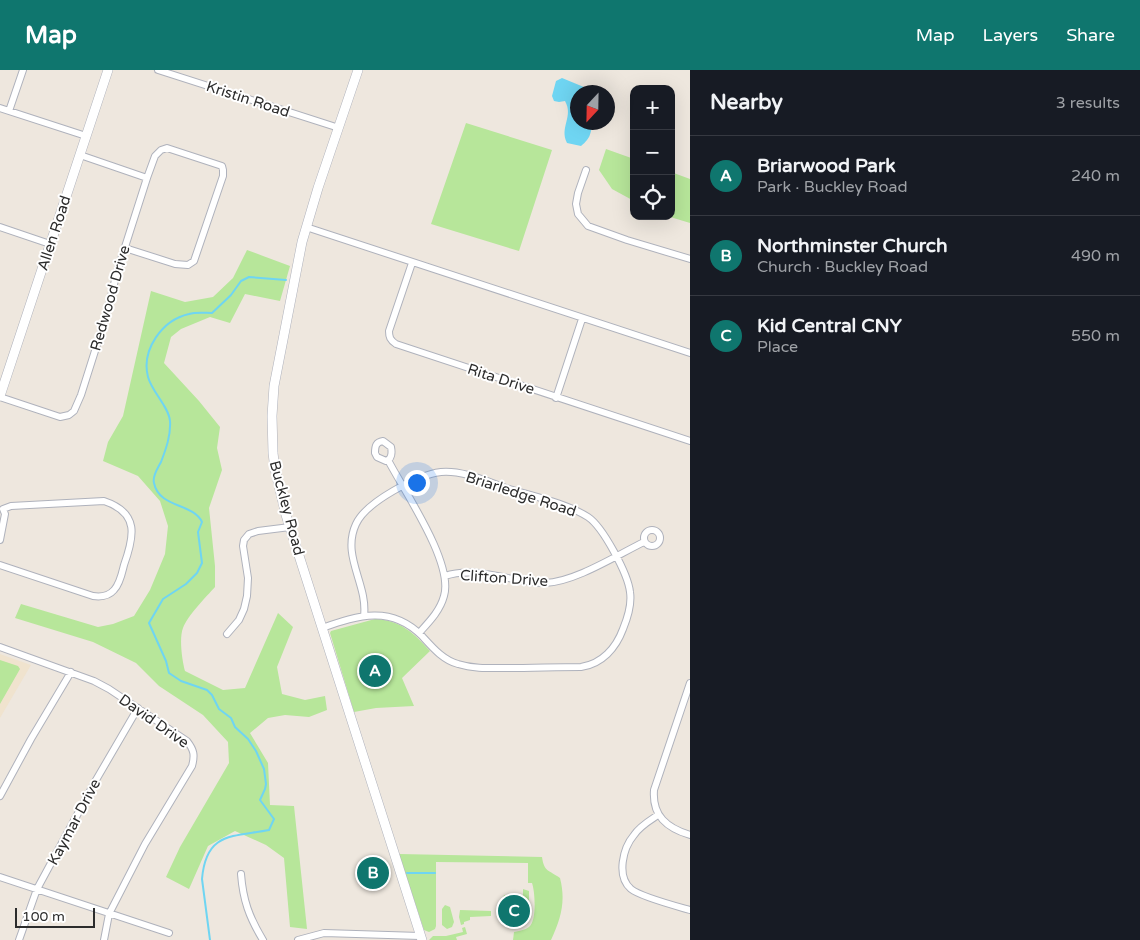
<!DOCTYPE html>
<html lang="en">
<head>
<meta charset="utf-8">
<style>
	:root { --surface:#171b24; --page:#242831; --text:#f1f3f6; --muted:#9ea1a6; --line:#363941; --accent:#0f766e }
	body { margin:0; font-family:"Varela Round",sans-serif; background:var(--page); color:var(--text) }
	.controls { position:absolute; right:15px; top:15px; display:grid; overflow:hidden; border-radius:10px; box-shadow:0 5px 20px #0002 }
	.controls button { width:45px; height:45px; display:grid; place-items:center; padding:0; border:0; border-bottom:1px solid var(--line); background:var(--surface); color:var(--text); font:25px sans-serif }
	.compass { position:absolute; left:570px; top:15px; width:45px; height:45px; border-radius:50%; background:var(--surface); box-shadow:0 5px 20px #0002; rotate:202deg }
	.scale { position:absolute; left:15px; bottom:12px; width:80px; box-sizing:border-box; padding-left:5px; border:2px solid #2c2c2c; border-top:0; font-size:14px; line-height:18px; white-space:nowrap; color:#2c2c2c; -webkit-text-stroke:4px #fff; paint-order:stroke }
	.you { position:absolute; left:416px; top:412px; width:18px; height:18px; margin:-12px; border:4px solid #fff; border-radius:50%; background:#1a73e8; box-shadow:0 0 0 8px #1a73e833 }
	.badge { display:grid; place-items:center; width:32px; height:32px; border-radius:50%; background:var(--accent); color:#fff; font-size:16px; font-weight:700 }
	.pin { position:absolute; translate:-50% -50%; border:2px solid #fff; box-shadow:0 1px 5px #0006 }
	.list { margin:0; padding:0; list-style:none }
	h2 { display:flex; justify-content:space-between; align-items:center; height:65px; margin:0; padding:0 20px; font-size:21px }
	h2 small { font-size:16px; font-weight:400; color:var(--muted) }
	.list li { display:grid; grid-template-columns:32px 1fr auto; gap:15px; align-items:center; box-sizing:border-box; height:80px; padding:0 20px; border-top:1px solid var(--line) }
	.list b { display:block; font-size:19px; white-space:nowrap }
	.list p { margin:0; font-size:16px; white-space:nowrap; color:var(--muted) }
	.list em { font-size:16px; font-style:normal; color:var(--muted) }
	.icon { flex:none; width:28px; height:28px; fill:none; stroke:currentColor; stroke-width:2; stroke-linecap:round; stroke-linejoin:round }
	.map { position:relative; flex:none; width:690px; height:870px; overflow:hidden }
	header { display:flex; align-items:center; gap:30px; box-sizing:border-box; height:70px; padding:0 25px; background:var(--accent); color:#fff }
	header strong { font-size:24px }
	nav { display:flex; gap:28px; margin-inline-start:auto; font-size:18px }
	main { display:flex }
	aside { flex:1; background:var(--surface) }
	.map>svg:first-child { display:block }
</style>
</head>
<body>
<header>
<strong>Map</strong>
<nav><a>Map</a><a>Layers</a><a>Share</a></nav>
</header>
<main>
<div class="map">
<svg width="690" height="870" viewBox="0 0 690 870">
	<rect width="100%" height="100%" fill="#eee7de"/>
	<path fill="#f0e3ce" d="M0,584l31,11 -31,53z"/>
	<path fill="#b7e69a" d="M466,53l86,27 -33,101 -88,-27z
		M606,79l28,10v42l-22,-12 -13,-19z
		M671,102l19,7v44l-23,-7h4z
		M247,180l43,16 -10,35 -35,-7 -15,29 -20,-6 -29,12 -10,8 -7,26 35,38 21,26 -3,21 5,22 -13,38 6,58v21c-9,10 -27,28 -32,41 -4,10 -1,32 2,43l38,19 22,-2 33,-75 15,14 -16,40 5,27 23,6 20,-4 2,14 -18,7 -24,-2 -17,3 -18,15 18,30 2,42 24,1 13,123 -17,-2 -6,-69 -18,-13 -31,-14 -27,15 -19,43 -23,-12 14,-30 49,-84 -1,-21 -25,-27 -44,-29 -23,-23 -43,-21 -78,-24 6,-14 77,23 15,-3 21,-8 16,-26 15,-36 3,-28 -8,-25 -22,-25 -35,-15 5,-19 15,-26 28,-125 34,11 28,-5 20,-19z
		M375,549c25,1 39,14 55,32l-28,27 12,28 -38,2 -22,4 -24,-79 1,-2z
		M0,590l18,6 2,3 -20,35z
		M399,784l143,3c2,15 7,13 18,21 6,23 1,41 -9,62h-38l1,-8c5,-1 11,-2 15,-5 8,-6 6,-36 3,-44h-4v-20l-92,-1v64l-1,3 -6,3 -5,-2z
		M523,819l6,2v14h-4v-5l-19,-1v4h-4l2,-8h19z
		M445,835l5,2 4,15 -2,5 -5,2 -5,-4v-16z
		M460,840l31,1v5l-21,1v3l-6,2v2l-3,1 -2,-8z
		M465,857l2,7 -11,3 1,3h-28l4,-4h13l17,-4 -1,-4z"/>
	<path fill="#6fd5f2" d="M562,8l34,14h-18v30l15,1c-3,11 -2,15 -12,23l-14,-3c-8,-16 7,-26 -2,-42l-6,1 -5,-1 -2,-5 4,-15z"/>
	<g fill="none" stroke-linecap="round" stroke-linejoin="round">
		<path stroke="#6fd5f2" stroke-width="2" d="M407,803h28
			M210,870l-8,-61c4,-47 30,-42 67,-49l5,-11 -14,-19 5,-11 1,-5 -2,-15 -8,-18 -8,-12 -13,-12 -4,-9 -12,-9 -7,-14 -5,-5 -26,-9 -12,-8 -3,-12 -17,-38 14,-24 23,-15 11,-11 5,-10 -4,-31 4,-10c-9,-19 -43,-14 -48,-39 -2,-7 4,-15 7,-21 5,-13 10,-27 9,-41 -1,-14 -18,-29 -22,-44 -7,-27 14,-57 41,-63 7,-2 15,-1 23,-1l19,-18 10,-14 8,-4 37,3"/>
		<g stroke="#afb2bc" stroke-width="8">
			<path id="street" d="M158,0l181,58
				M0,38l86,28
				M9,41l14,-41
				M80,85l67,23
				M586,100l-8,23 -2,11 2,10 10,12 39,14 63,19
				M0,157l50,17
				M306,157l384,126
				M412,193l-23,68c0,6 1,9 7,13l294,97
				M0,327l60,20 9,-2 5,-4 7,-16 26,-82 10,-41 30,-94 8,-22 6,-6 6,-2 55,18 1,4v6l-29,85 -6,4 -13,-1 -50,-16
				M556,328l26,-79
				M383,371l8,6c1,5 1,12 -5,14l-9,-4 -2,-4c0,-7 1,-11 8,-12z
				M388,390c16,31 66,103 56,136 -4,15 -15,26 -25,37
				M644 468a8 8 0 1 1 16 0a8 8 0 1 1-16 0Z
				M0,470l5,-26 -2,-5
				M0,495l93,31c7,1 15,1 21,-6 6,-6 8,-17 10,-25 10,-28 16,-52 -20,-64l-93,5 -8,3
				M445,506c32,-11 68,7 100,7 30,-1 72,-28 99,-41
				M322,558c37,-13 69,-23 100,8 11,12 21,24 36,28 16,5 33,4 50,4 24,0 49,-1 73,-1 21,-3 35,-19 42,-38 5,-12 9,-24 7,-37 -2,-18 -27,-65 -42,-75 -22,-14 -56,-21 -82,-29 -20,-7 -44,-18 -65,-16 -24,3 -75,30 -85,52 -15,32 12,60 8,92
				M227,564l12,-14 5,-11 3,-13 1,-18 -5,-32 1,-6 5,-6 9,-3 32,-4
				M0,577l94,34 15,8 78,52c7,9 8,14 5,25l-47,78 -36,70 -5,26
				M690,613l-36,107c-2,26 13,38 36,45
				M0,726l31,-57 40,-67
				M658,745c-9,6 -18,11 -24,20 -11,13 -18,41 -3,54 10,8 45,17 59,21
				M241,804c2,26 8,43 22,66
				M0,807l169,56
				M19,870l18,-51 59,-109 42,-72
				M298,870l26,-7 96,3"/>
		</g>
		<g stroke="#afb2bc" stroke-width="10">
			<path id="secondary" d="M358,0l-40,118 -16,54 -28,144 -2,30 1,37 2,16 11,46 136,425
				M0,326l108,-326"/>
		</g>
		<use href="#street" stroke="#fff" stroke-width="6"/>
		<use href="#secondary" stroke="#fff" stroke-width="9"/>
	</g>
	<g text-anchor="middle" dominant-baseline="central" stroke-width="4" stroke-linejoin="round" paint-order="stroke">
		<g font-size="15" fill="#2c2c2c" stroke="#fff">
			<text transform="translate(248 29) rotate(18)">Kristin Road</text>
			<text transform="translate(54 163) rotate(-72)">Allen Road</text>
			<text transform="translate(110 228) rotate(-74)">Redwood Drive</text>
			<text transform="translate(501 309) rotate(18)">Rita Drive</text>
			<text transform="translate(521 424) rotate(18)">Briarledge Road</text>
			<text transform="translate(287 438) rotate(75)">Buckley Road</text>
			<text transform="translate(504 508) rotate(4)">Clifton Drive</text>
			<text transform="translate(154 651) rotate(35)">David Drive</text>
			<text transform="translate(74 752) rotate(-62)">Kaymar Drive</text>
		</g>
	</g>
</svg>
<div class="controls">
<button>+</button>
<button>−</button>
<button><svg class="icon" aria-label="locate" viewBox="0 0 24 24"><circle cx="12" cy="12" r="6"/><path d="M12 2v4M12 18v4M2 12h4M18 12h4"/></svg></button>
</div>
<svg class="compass" viewBox="-18 -18 36 36"><path d="M0-13l5 13h-10z" fill="#e53935"/><path d="M0 13l5-13h-10z" fill="#9ea1a6"/></svg>
<div class="scale">100 m</div>
<div class="you"></div>
<div class="pin badge" style="left:375px;top:601px">A</div>
<div class="pin badge" style="left:373px;top:803px">B</div>
<div class="pin badge" style="left:514px;top:841px">C</div>
</div>
<aside>
<h2>Nearby<small>3 results</small></h2>
<ul class="list">
<li><span class="badge">A</span><div><b>Briarwood Park</b><p>Park · Buckley Road</p></div><em>240 m</em></li>
<li><span class="badge">B</span><div><b>Northminster Church</b><p>Church · Buckley Road</p></div><em>490 m</em></li>
<li><span class="badge">C</span><div><b>Kid Central CNY</b><p>Place</p></div><em>550 m</em></li>
</ul>
</aside>
</main>
</body>
</html>
